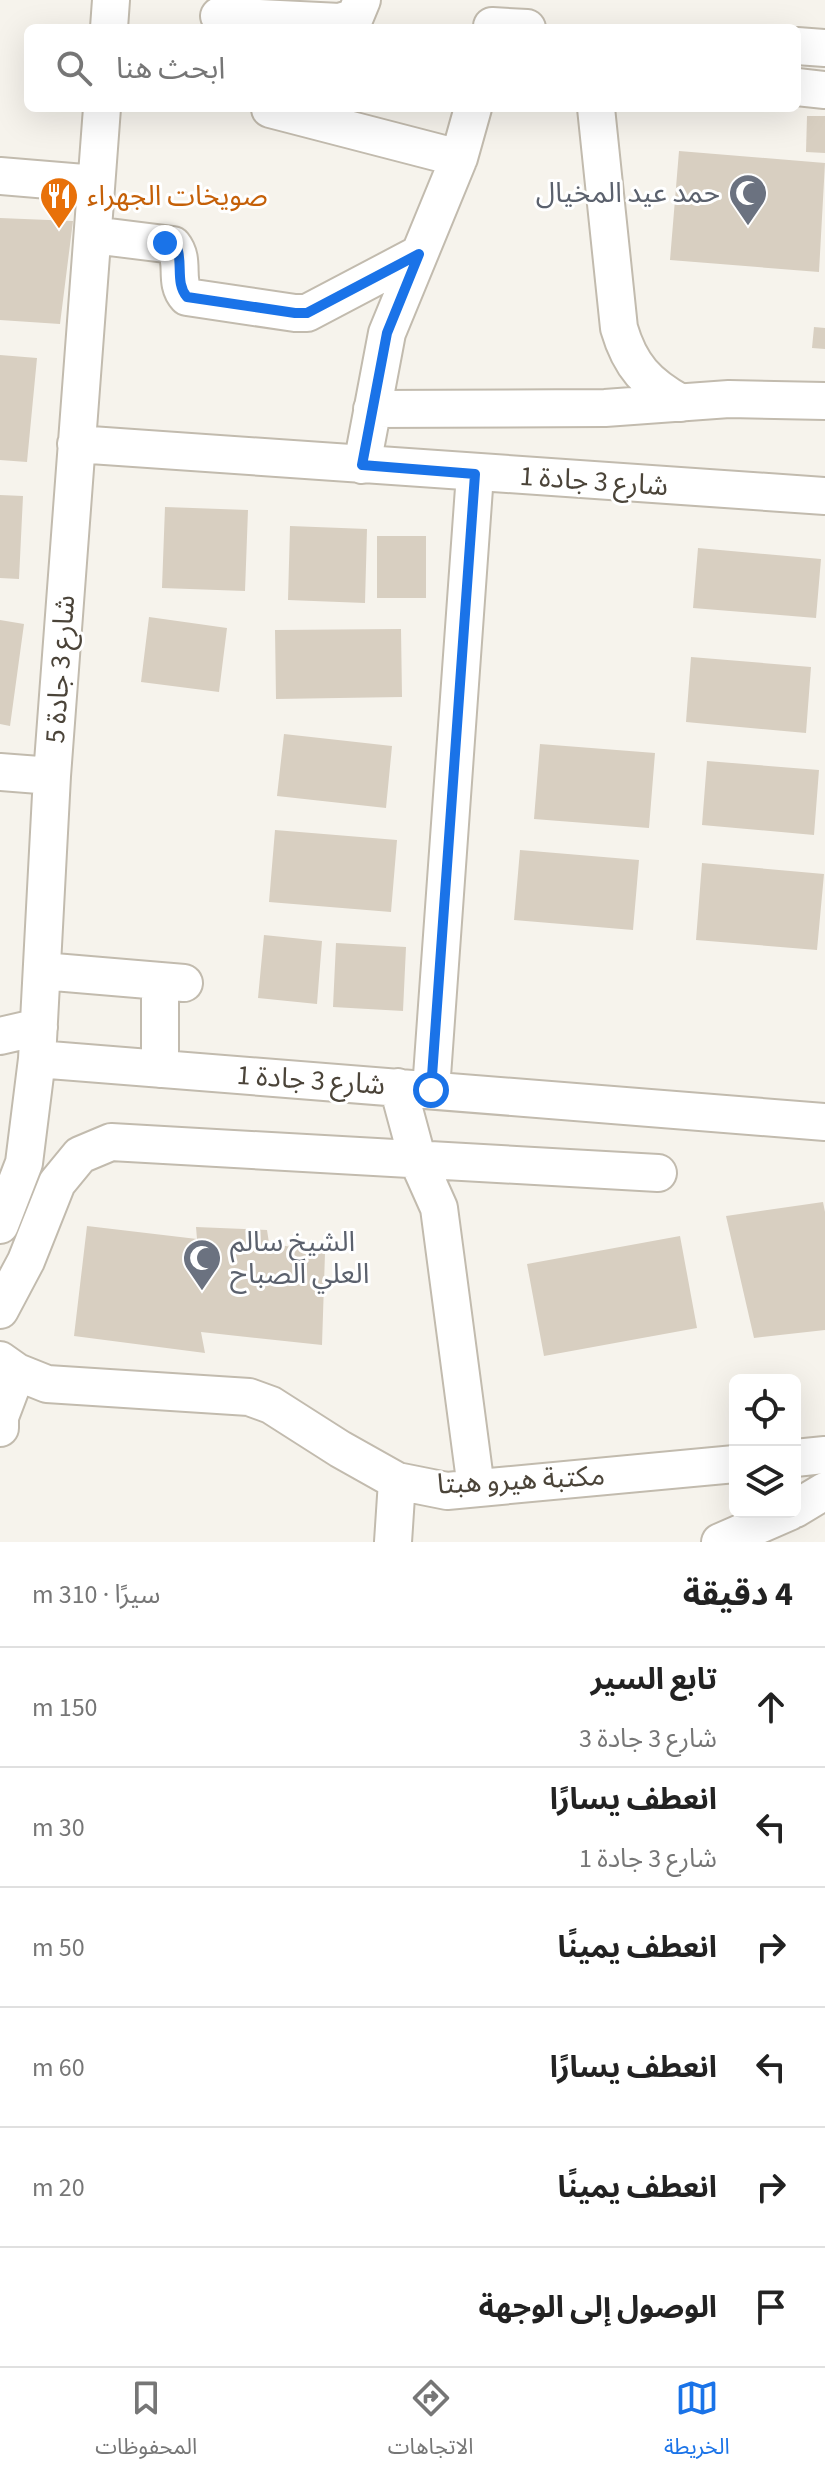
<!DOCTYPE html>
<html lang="ar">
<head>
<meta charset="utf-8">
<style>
	:root { --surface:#fff; --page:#f6f6f6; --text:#222; --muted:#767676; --line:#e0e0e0; --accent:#1a73e8 }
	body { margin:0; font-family:"Source Sans 3","Noto Sans Arabic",sans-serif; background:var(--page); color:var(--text); direction:rtl }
	.controls { position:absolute; right:24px; bottom:24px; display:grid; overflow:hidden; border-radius:12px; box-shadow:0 8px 32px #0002 }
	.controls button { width:72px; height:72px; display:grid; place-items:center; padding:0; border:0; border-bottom:2px solid var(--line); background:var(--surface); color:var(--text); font:40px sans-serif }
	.stop { position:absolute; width:24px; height:24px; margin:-18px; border:6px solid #1a73e8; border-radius:50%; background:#fff }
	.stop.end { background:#1a73e8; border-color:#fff; box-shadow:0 2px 8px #0008 }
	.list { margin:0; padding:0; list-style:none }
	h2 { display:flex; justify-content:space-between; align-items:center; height:104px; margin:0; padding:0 32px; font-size:34px }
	h2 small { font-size:26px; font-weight:400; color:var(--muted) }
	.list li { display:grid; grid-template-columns:52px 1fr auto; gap:24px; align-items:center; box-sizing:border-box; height:120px; padding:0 32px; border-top:2px solid var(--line) }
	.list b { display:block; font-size:30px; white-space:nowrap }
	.list p { margin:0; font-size:26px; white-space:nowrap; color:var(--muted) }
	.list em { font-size:26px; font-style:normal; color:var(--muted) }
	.icon { flex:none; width:44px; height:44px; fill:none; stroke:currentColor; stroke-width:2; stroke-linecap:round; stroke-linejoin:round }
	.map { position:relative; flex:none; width:825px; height:1542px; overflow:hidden; direction:ltr }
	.search { position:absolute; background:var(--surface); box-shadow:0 8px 32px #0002; left:24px; right:24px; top:24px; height:88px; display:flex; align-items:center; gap:20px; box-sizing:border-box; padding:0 28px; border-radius:12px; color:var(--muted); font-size:30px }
	.sheet { height:824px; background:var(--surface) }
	nav { display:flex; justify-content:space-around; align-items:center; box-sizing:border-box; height:112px; border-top:2px solid var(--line); background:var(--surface); font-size:22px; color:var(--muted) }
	nav a { display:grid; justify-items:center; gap:4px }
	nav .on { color:var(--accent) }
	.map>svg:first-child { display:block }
</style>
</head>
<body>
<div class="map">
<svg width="825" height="1542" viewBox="0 0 825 1542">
	<rect width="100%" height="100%" fill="#f6f3ec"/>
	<path fill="#d8cfc1" d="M807,116h18v37l-19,-1z
		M679,151l146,12 -6,109 -149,-12z
		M0,218l73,3 -13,103 -60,-4z
		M814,327l11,1v21l-13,-1z
		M0,355l37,3 -10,104 -27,-2z
		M0,495l23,1 -4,83 -19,-1z
		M165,507l83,3 -3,81 -83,-3z
		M290,526l77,3 -2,74 -77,-3z
		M377,536h49v62h-49z
		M698,548l123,11 -5,59 -123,-10z
		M149,617l78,11 -8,64 -78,-10z
		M0,620l24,4 -14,102 -10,-2z
		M401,629l1,68 -126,2 -1,-69z
		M691,657l120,10 -5,66 -120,-11z
		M284,734l108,12 -6,62 -109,-12z
		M540,744l115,9 -6,75 -115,-9z
		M707,761l112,9 -5,65 -112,-10z
		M275,830l122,10 -6,72 -122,-10z
		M520,850l119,10 -6,70 -119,-10z
		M702,863l122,11 -7,76 -121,-10z
		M264,935l58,6 -5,63 -59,-6z
		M336,943l70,4 -3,64 -70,-4z
		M823,1202l2,10v118l-71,8 -28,-122z
		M87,1226l110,13 -1,-12 71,3 2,13 56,10 -3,92 -121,-13 4,21 -131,-17z
		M680,1236l17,92 -153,28 -17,-92z"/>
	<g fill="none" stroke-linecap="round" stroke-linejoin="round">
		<g stroke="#c2bbae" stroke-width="40">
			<path id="minor" d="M219,16l121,6 15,-5 7,-17
				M492,26l35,2
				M109,28l2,-28
				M797,46l28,2
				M797,87l28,3
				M596,108l23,220c11,38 28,56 62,75
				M270,109l189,49
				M0,176l96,8
				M93,235l80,10c13,16 0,37 14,52l108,16h12l112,-59
				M372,409l233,-1 124,-9 96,2
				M76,444l749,52
				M362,465l25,-132 72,-175 14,-50
				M0,772l52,4
				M42,971l142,12
				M0,1036l39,-9
				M37,1059l788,63
				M160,1069v-88
				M398,1087l20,74 21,47 37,280
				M431,1090l44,-616
				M0,1225l24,-62 13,-104 15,-283 50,-668
				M0,1310l26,-49 31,-78 23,-28 31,-13 547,31
				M0,1360l17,12 30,12 202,13 22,8 69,44 57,32 50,10 288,-27
				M0,1428v-11l17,-45
				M795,1458l30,-3
				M795,1509l30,-18
				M393,1542l4,-61
				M720,1542l69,-30"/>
		</g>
		<use href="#minor" stroke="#fff" stroke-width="36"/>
	</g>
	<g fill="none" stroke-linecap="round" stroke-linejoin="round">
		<path stroke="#1a73e8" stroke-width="10" d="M165,243l13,8c4,16 -2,33 9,46l108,16h12l112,-59 -32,79 -25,132 113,9 -44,616"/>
	</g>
	<defs>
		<g id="mosque-pin" transform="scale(2)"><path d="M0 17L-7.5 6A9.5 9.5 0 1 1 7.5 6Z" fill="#6b7280" stroke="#fff"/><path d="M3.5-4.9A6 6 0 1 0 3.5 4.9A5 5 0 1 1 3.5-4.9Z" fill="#fff"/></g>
		<g id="restaurant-pin" transform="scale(2)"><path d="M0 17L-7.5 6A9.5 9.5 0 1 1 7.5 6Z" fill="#e8710a" stroke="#fff"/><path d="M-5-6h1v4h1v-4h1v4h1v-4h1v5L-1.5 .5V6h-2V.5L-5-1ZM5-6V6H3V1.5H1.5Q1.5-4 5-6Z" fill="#fff"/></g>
	</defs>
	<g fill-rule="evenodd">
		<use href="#mosque-pin" x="748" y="193"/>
		<use href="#restaurant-pin" x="59" y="196"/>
		<use href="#mosque-pin" x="202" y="1258"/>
	</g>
	<g text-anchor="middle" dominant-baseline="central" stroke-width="6" stroke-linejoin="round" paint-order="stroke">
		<g font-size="28" fill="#5b616d" stroke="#fff" text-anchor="end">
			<text x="720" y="193">حمد عيد المخيال</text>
			<text x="230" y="1242" text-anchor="start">الشيخ سالم<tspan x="230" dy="32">العلي الصباح</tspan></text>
		</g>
		<g font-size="28" fill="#c56008" stroke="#fff" text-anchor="start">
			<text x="87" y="196">صويخات الجهراء</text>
		</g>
		<g font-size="28" fill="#4b4439" stroke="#fff">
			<text transform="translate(594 481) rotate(4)">شارع 3 جادة 1</text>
			<text transform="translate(60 669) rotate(-86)">شارع 3 جادة 5</text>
			<text transform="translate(311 1080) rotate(4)">شارع 3 جادة 1</text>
			<text transform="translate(521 1480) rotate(-3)">مكتبة هيرو هبتا</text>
		</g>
	</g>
</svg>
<div class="controls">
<button><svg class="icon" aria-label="locate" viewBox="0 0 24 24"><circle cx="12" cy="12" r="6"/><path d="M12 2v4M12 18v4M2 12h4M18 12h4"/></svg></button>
<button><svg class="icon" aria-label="layers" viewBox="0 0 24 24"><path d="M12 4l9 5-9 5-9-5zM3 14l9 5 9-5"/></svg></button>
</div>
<div class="stop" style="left:431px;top:1090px"></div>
<div class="stop end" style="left:165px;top:243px"></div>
<div class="search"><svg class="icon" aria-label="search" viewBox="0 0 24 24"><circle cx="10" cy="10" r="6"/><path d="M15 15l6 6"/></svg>ابحث هنا</div>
</div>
<section class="sheet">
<h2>4 دقيقة<small>سيرًا · 310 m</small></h2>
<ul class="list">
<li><svg class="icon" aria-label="ahead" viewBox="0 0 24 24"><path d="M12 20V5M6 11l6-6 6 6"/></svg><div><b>تابع السير</b><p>شارع 3 جادة 3</p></div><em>150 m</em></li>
<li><svg class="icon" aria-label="left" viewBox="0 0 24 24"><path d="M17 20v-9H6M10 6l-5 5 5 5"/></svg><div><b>انعطف يسارًا</b><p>شارع 3 جادة 1</p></div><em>30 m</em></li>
<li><svg class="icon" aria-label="right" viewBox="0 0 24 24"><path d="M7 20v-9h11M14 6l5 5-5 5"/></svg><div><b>انعطف يمينًا</b></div><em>50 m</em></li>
<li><svg class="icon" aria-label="left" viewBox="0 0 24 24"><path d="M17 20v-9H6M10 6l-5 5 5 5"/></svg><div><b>انعطف يسارًا</b></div><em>60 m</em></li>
<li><svg class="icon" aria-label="right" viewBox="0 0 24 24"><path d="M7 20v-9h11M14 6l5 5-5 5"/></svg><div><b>انعطف يمينًا</b></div><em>20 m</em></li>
<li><svg class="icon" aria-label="arrive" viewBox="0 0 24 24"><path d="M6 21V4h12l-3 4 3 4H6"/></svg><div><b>الوصول إلى الوجهة</b></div></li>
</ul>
</section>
<nav>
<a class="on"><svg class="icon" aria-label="map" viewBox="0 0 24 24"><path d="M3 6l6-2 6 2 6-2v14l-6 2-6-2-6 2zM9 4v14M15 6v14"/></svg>الخريطة</a>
<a><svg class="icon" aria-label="directions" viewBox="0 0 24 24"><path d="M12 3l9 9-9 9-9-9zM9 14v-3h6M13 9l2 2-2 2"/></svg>الاتجاهات</a>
<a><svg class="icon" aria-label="saved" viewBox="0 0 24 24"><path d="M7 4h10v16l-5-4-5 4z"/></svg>المحفوظات</a>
</nav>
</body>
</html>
